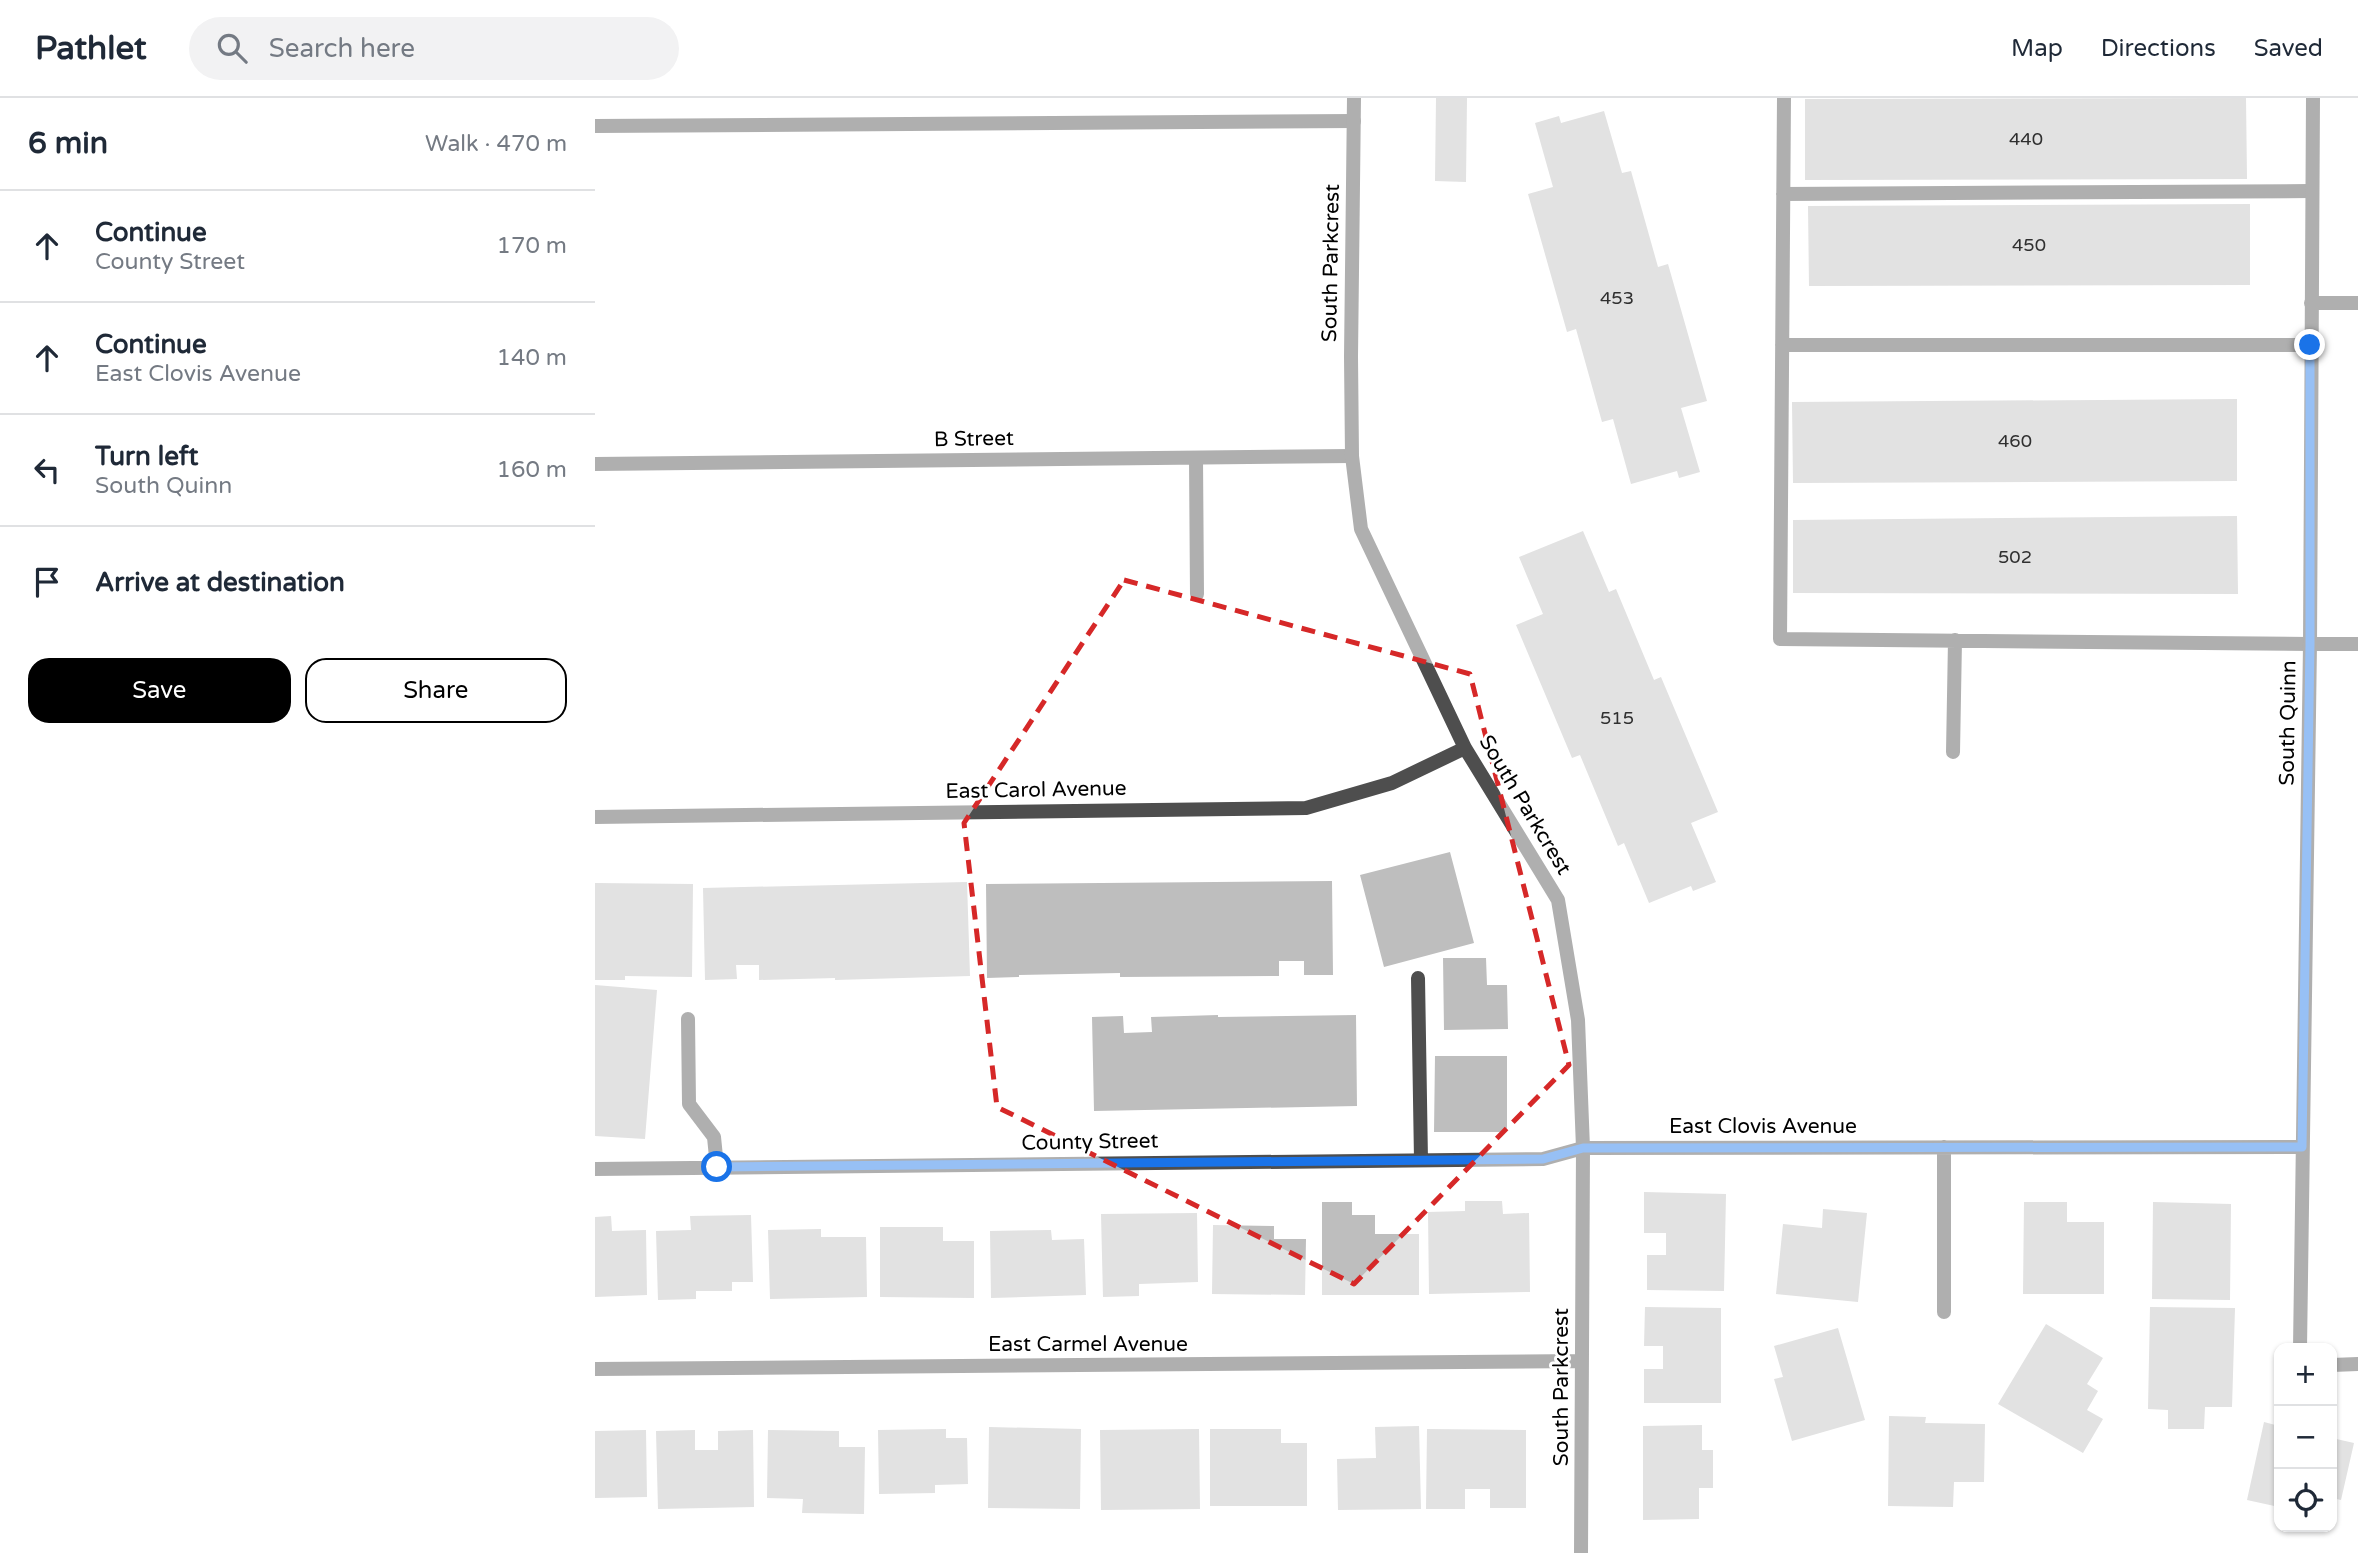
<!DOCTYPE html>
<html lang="en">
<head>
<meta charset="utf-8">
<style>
	:root { --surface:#fff; --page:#f2f2f3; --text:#1f2937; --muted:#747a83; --line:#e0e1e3; --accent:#000 }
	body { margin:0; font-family:"Varela Round",sans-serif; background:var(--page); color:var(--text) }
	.controls { position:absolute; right:21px; bottom:21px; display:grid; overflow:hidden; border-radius:14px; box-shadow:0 2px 5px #0004 }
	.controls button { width:63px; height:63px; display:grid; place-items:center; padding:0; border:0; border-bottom:2px solid var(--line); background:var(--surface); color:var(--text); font:35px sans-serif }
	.stop { position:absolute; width:21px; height:21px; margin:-16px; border:5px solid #1a73e8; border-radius:50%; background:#fff }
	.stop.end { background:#1a73e8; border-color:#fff; box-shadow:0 2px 7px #0008 }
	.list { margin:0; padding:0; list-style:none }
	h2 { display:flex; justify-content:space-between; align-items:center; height:91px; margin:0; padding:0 28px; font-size:30px }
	h2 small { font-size:23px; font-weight:400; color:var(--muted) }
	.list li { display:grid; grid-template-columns:46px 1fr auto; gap:21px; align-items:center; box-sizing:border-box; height:112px; padding:0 28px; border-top:2px solid var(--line) }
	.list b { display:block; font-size:26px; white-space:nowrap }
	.list p { margin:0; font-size:23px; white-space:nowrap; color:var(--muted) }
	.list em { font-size:23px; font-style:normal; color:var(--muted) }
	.actions { display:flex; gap:14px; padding:21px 28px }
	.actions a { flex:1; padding:16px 0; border:2px solid var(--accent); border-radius:21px; text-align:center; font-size:24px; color:var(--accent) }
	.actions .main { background:var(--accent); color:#fff }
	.icon { flex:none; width:38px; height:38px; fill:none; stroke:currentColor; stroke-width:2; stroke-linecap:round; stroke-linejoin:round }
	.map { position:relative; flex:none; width:1763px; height:1455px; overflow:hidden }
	header { display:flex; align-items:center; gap:42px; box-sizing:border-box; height:98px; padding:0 35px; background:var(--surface); border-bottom:2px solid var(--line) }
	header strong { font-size:33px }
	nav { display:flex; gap:38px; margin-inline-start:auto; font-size:24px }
	.search { width:490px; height:63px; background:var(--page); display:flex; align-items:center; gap:18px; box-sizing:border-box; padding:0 24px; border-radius:38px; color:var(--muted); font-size:26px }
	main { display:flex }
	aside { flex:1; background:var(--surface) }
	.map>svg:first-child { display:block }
</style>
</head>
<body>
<header>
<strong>Pathlet</strong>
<div class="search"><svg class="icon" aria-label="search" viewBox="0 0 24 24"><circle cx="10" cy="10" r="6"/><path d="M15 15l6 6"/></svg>Search here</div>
<nav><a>Map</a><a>Directions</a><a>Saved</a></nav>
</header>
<main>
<aside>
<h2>6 min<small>Walk · 470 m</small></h2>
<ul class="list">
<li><svg class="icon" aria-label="ahead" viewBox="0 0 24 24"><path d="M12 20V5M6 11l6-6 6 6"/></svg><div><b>Continue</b><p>County Street</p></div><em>170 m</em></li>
<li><svg class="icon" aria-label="ahead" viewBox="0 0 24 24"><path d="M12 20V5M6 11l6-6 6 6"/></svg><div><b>Continue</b><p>East Clovis Avenue</p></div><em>140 m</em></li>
<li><svg class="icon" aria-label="left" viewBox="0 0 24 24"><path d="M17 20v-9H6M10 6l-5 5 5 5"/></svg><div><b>Turn left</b><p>South Quinn</p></div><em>160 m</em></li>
<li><svg class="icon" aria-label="arrive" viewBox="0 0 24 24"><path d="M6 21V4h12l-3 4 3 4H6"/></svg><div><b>Arrive at destination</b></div></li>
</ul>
<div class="actions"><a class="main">Save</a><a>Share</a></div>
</aside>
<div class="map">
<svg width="1763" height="1455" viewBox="0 0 1763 1455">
	<rect width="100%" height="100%" fill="#fff"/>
	<path fill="#bebebe" d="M841,0h31l-1,84 -31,-1z
		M1651,0l1,81 -442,1v-81z
		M1009,13l18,62 9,-2 27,96 10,-3 39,137 -26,7 19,64 -21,6 -2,-7 -46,13 -18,-65 -11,3 -26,-93 -9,3 -39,-138 25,-7 -18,-64 24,-7 2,7z
		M1655,106v81l-441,1 -1,-80z
		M1642,301v82l-444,2 -1,-81z
		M1642,418l1,78 -445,-1v-73z
		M988,433l26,61 7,-3 38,91 7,-3 57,135 -27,11 25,59 -23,9 -2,-5 -42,17 -25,-60 -6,3 -38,-91 -8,3 -56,-133 27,-11 -24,-57z
		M855,754l24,91 -90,24 -24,-92z
		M737,783l1,94h-29v-14h-25v15l-159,1v-4l-101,2v2l-32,1 -1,-94z
		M372,784l3,94 -135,4v-2l-76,2v-15h-23l1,14 -32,1 -2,-92z
		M0,785l98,1 -1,93 -67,-1v4h-30z
		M848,860h43l1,27h20l1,44 -64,1z
		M0,887l62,5 -12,149 -50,-3z
		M623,917v2l138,-2 1,91 -263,5 -2,-94 31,-1 1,17 28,-1 -1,-15z
		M840,958h72v76h-73z
		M1049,1094l82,2 -2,97 -77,-1v-35h19v-22h-22z
		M870,1103h37l1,13 26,-1 1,79 -101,2 -1,-82 37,-1z
		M727,1104h30v13h23v19h44v61h-97z
		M1429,1104h43v20h37v72h-81z
		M1558,1104l78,2 -1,96 -78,-1z
		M1228,1111l44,4 -9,89 -82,-8 7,-70 39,4z
		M602,1115l1,69 -59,2v12l-36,1 -2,-83z
		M156,1117l2,67h-21v9h-36v8l-38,1 -2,-69 35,-1 -1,-14z
		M16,1118l1,15 34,-1 1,65 -52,2v-80z
		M618,1127l61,1v13h32l-1,56 -93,-1z
		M285,1129h63v14h31v57l-94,-1z
		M226,1131v8h45l1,60 -97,2 -2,-69z
		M456,1132l1,10 32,-1 2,56 -95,3 -1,-67z
		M1050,1209l76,1v95h-77v-34h19v-23h-19z
		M1555,1209l85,1 -3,99h-27l-1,22h-36v-19l-20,-1z
		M1451,1226l57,34 -16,26 11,7 -11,19 16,9 -20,34 -85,-49z
		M1243,1230l27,92 -73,21 -18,-62 9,-2 -9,-31z
		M1294,1318l37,1 -1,6 60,1 -1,58h-30l-1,25 -65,-1z
		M1669,1324l15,4v81l-32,-7z
		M1107,1327v25h11v38h-14v31l-56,1v-94z
		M824,1328l2,83 -83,1 -1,-51 39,-1 -1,-31z
		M394,1329l92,2 -1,80 -92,-1z
		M351,1331v9h21l1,46 -33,1v8l-56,1 -1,-64z
		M604,1331l1,80 -99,1 -1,-80z
		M615,1331h71v14h26v63h-97z
		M832,1331l99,1v78h-36v-19h-25v20h-39z
		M51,1332l1,67 -52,1v-67z
		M100,1332v20h23v-19l35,-1 1,77 -96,2 -2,-78z
		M173,1332l71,1v16h26l-1,67 -62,-1 1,-14 -36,-1z
		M1737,1340l22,5 -13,57 -9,-2z"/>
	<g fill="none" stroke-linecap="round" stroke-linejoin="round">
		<path stroke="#4e4e4e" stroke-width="14" d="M1189,0l-4,541 530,5
			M0,28l759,-5
			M1188,96l528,-3
			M1187,247h528
			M601,360l1,136
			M0,366l757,-8
			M1358,654l2,-112
			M823,880l3,182
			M93,921l1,85 25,33 3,30
			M0,1071l948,-10 40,-11"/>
		<path stroke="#4e4e4e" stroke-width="14" d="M759,0l-3,259 1,99 9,73 104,219 93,152 20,120 5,128 -2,405
			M1716,205h47
			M1715,546h48
			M0,719l711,-9 86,-25 73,-35
			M988,1050l719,-1
			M1349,1214v-165
			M1705,1250l10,-704 3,-546
			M1737,1267l26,-1
			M0,1271l987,-8"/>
	</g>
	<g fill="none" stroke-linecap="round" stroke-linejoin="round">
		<path stroke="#1a73e8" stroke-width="9" d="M122,1069l826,-8 40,-11 719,-1 8,-503v-299"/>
	</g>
	<path d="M0 0H1763V1455H0ZM529,482l346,94 99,391 -215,219 -357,-177 -33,-284z" fill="#fff" fill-opacity=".55" fill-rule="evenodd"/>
	<path fill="none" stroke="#d62828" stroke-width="5" stroke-dasharray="14 9" stroke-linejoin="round" d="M529,482l346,94 99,391 -215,219 -357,-177 -33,-284z"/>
	<g text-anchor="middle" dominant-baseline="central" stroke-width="6" stroke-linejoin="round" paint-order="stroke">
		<g font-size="18" fill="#303030">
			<text x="1431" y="41">440</text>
			<text x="1434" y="147">450</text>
			<text x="1022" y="200">453</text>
			<text x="1420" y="343">460</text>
			<text x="1420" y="459">502</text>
			<text x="1022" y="620">515</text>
		</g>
		<g font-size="21" fill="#000" stroke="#fff">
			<text transform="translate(736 165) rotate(-89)">South Parkcrest</text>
			<text transform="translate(379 341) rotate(-1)">B Street</text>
			<text transform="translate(1693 625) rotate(-89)">South Quinn</text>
			<text transform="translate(441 692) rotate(-1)">East Carol Avenue</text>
			<text transform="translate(930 707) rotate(59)">South Parkcrest</text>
			<text x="1168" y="1028">East Clovis Avenue</text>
			<text transform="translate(495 1044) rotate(-1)">County Street</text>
			<text x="493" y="1246">East Carmel Avenue</text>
			<text transform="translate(966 1289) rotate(-90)">South Parkcrest</text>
		</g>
	</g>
</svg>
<div class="controls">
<button>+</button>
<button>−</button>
<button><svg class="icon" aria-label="locate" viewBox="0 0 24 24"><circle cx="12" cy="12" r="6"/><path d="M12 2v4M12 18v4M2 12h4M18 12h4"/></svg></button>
</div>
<div class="stop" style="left:122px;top:1069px"></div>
<div class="stop end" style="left:1715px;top:247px"></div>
</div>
</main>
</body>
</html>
